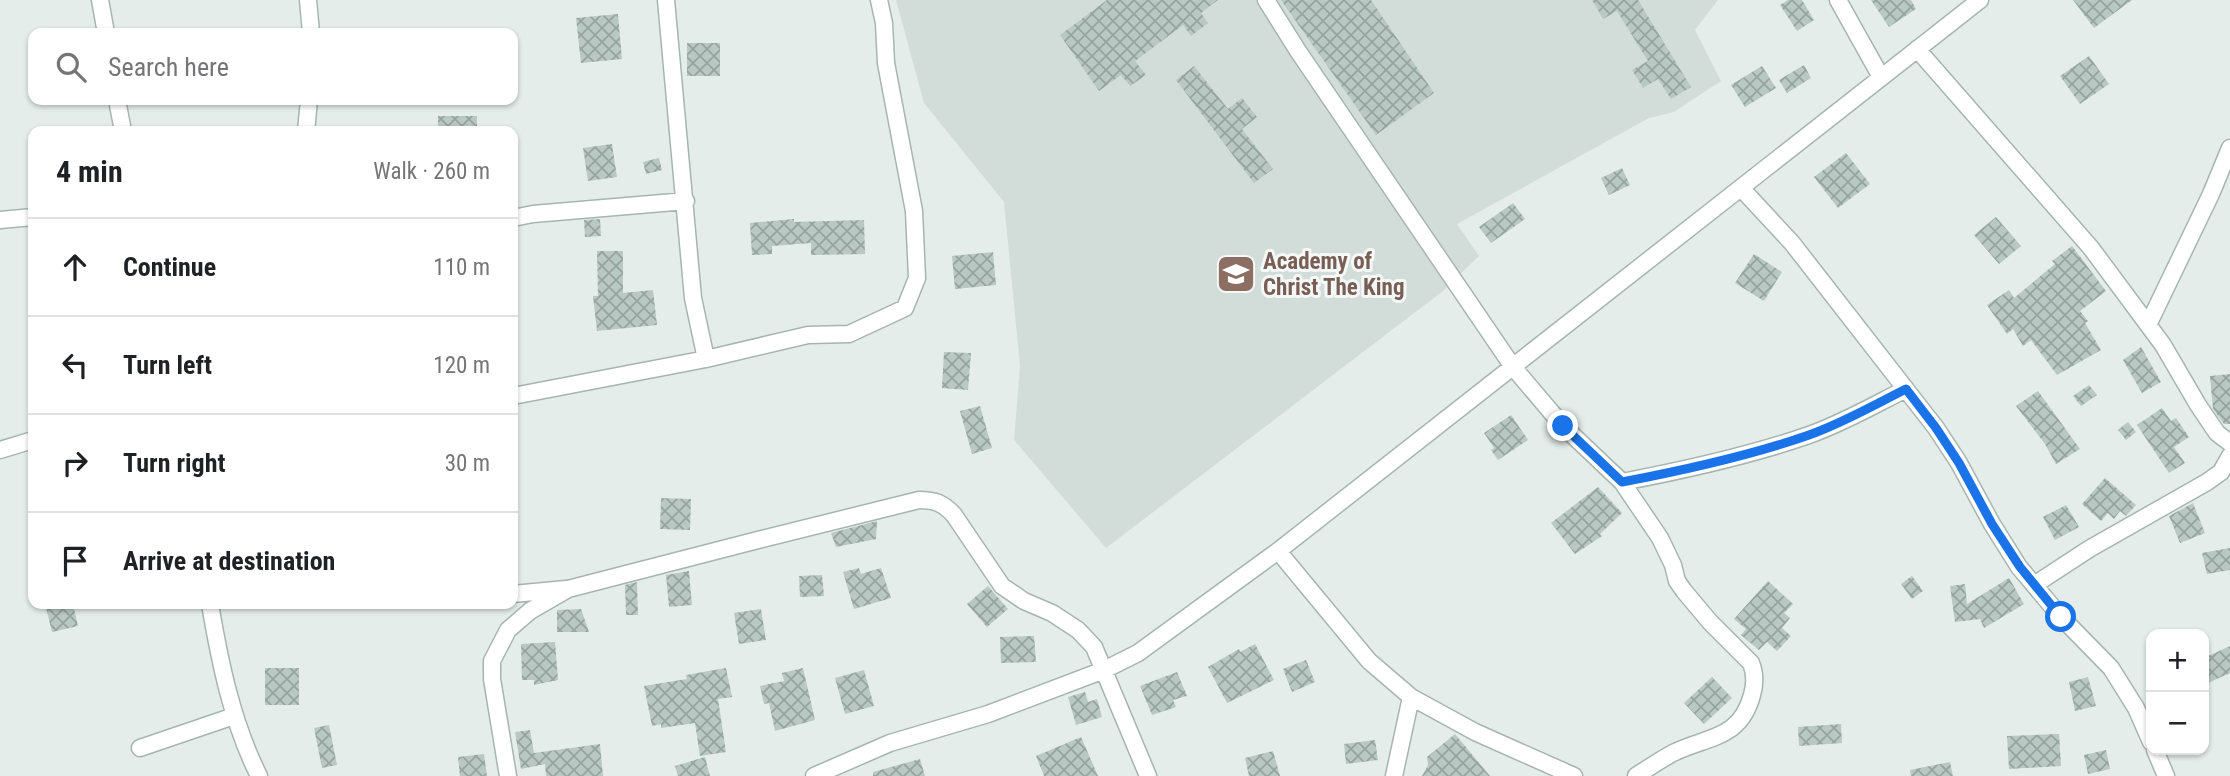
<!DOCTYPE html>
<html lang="en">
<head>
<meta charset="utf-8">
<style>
	:root { --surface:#fff; --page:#f6f6f6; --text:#202124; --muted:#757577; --line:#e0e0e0 }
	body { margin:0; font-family:"Roboto Condensed",sans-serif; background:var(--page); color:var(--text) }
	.controls { position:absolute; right:21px; bottom:21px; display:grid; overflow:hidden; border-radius:14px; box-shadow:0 2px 5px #0004 }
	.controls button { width:63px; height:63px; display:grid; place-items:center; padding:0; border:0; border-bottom:2px solid var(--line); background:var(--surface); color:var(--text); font:35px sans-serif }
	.stop { position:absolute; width:21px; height:21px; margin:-16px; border:5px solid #1a73e8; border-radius:50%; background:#fff }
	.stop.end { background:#1a73e8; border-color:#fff; box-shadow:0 2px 7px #0008 }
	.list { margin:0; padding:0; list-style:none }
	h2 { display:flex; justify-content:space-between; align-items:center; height:91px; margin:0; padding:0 28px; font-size:30px }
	h2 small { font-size:23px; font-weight:400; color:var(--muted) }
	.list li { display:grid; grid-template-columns:46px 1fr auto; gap:21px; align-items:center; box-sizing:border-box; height:98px; padding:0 28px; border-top:2px solid var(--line) }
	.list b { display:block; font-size:26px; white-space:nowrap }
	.list em { font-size:23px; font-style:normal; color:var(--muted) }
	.icon { flex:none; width:38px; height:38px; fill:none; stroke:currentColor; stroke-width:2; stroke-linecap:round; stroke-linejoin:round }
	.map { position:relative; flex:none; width:2230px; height:776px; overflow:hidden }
	.search { position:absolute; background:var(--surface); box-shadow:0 2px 5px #0004; left:28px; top:28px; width:490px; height:77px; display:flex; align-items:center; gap:18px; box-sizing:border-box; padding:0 24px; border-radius:14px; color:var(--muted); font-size:26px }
	.panel { position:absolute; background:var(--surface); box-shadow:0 2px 5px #0004; left:28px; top:126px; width:490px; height:483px; border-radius:14px }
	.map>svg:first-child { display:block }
</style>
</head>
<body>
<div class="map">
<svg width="2230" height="776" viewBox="0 0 2230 776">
	<defs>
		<pattern id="building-cross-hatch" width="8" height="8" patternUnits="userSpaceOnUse" patternTransform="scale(1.75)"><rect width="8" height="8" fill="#b9c8c3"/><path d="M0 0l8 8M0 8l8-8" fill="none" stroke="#96a49f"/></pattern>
	</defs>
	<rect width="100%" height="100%" fill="#e4edea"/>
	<path fill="#d2ddd9" d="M896,0h822l-23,30 26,51 -47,31 -25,6 -192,106 22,32 -36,35 -337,257 -92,-108 6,-74 -16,-164 -80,-99z"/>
	<path fill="url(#building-cross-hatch)" d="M1107,0h111l-17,13 7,10 -17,13 -8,-11 -48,36 11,14 -16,11 -9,-11 -22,16 -39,-56z
		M1281,0h90l63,93 -58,42z
		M1592,0h46l53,87 -20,12 -13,-20 -15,9 -11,-18 16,-9 -31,-50 -14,8z
		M1788,0h14l12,20 -17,11 -17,-26z
		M1871,0h40l5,9 -27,18z
		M2073,0h59l-38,28z
		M618,14l4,45 -41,4 -5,-45z
		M687,43h33v33h-33z
		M2089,56l20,28 -29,20 -20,-28z
		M1804,65l7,13 -24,15 -8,-13z
		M1194,66l34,43 14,-11 15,19 -15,12 31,40 -19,14 -78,-103z
		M1762,66l14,22 -31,19 -14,-22z
		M438,116h39v15h-39z
		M612,144l5,33 -29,4 -5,-33z
		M1846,153l24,31 -32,24 -24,-31z
		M659,158l3,12 -16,4 -3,-12z
		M1622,168l8,17 -21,10 -8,-17z
		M1513,203l12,16 -34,24 -12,-16z
		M1996,217l25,29 -22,18 -25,-29z
		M600,219l1,17 -16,1 -1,-17z
		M794,219v3l70,-2 1,34 -54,1v-12l-39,3v8l-20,1 -2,-32z
		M2072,246l34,45 -26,20 8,10 -3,2 16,27 -44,25 -26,-35 -8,6 -10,-17 -6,5 -20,-29 22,-15 5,8 41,-34 -3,-3z
		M597,251h26v42l30,-3 4,35 -60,6 -4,-35h5z
		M993,252l3,33 -41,4 -3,-33z
		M1754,254l28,18 -18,29 -29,-18z
		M2141,347l20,35 -19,11 -19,-33z
		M944,352l27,1 -3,37 -26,-2z
		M2230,374v50h-6l-11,-15 -3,-33z
		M2089,385l8,10 -16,11 -8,-10z
		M2038,391l42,58 -24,15 -11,-20 -29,-38z
		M980,406l12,42 -20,6 -12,-43z
		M2162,408l9,13 5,-3 13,19 -15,10 11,16 -16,10 -32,-48z
		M1511,415l17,25 -30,20 -7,-10 3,-2 -10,-15z
		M2128,422l8,10 -10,8 -8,-10z
		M2105,478l31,27 -10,11 -6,-5 -6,8 -6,-6 -7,8 -19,-17z
		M1598,487l24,26 -22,21 2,2 -27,18 -24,-31z
		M661,498l30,1 -1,31 -30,-1z
		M2193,503l12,30 -25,10 -11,-27z
		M2066,505l13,22 -24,13 -12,-23z
		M877,521l-1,18 -40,8 -5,-14z
		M2230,548v22l-23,4 -5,-21z
		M859,568l2,6 20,-6 10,30 -37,11 -11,-37z
		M689,571l3,34 -23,2 -3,-32z
		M822,575l2,21 -24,1 -1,-21z
		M1912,576l11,15 -11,8 -11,-15z
		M2009,578l15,26 -40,24 -4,-9 -25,3 -5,-36 15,-2 2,20z
		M1768,581l25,23 -9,9 6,5 -8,10 9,8 -14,15 -10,-9 -8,8 -18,-15 5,-6 -12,-10z
		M637,582l1,33h-12l-1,-30z
		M988,586l20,23 -21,18 -20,-23z
		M45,604h28l5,22 -26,6z
		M581,609l8,23h-32v-22z
		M761,609l5,31 -27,4 -5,-31z
		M1034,636l2,26 -35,1 -1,-26z
		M555,642l3,38 -24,5v-5h-12l-1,-36z
		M1255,644l19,36 -47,23 -19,-36 31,-18 1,3z
		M2230,646v27l-22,10 -4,-9v-16z
		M1306,660l9,22 -23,10 -9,-23z
		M265,668h34v37h-34z
		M726,668l6,29 -14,2 8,53 -26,4 -5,-33 -34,5v-4l-9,2 -8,-40 43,-7 -1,-4z
		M803,668l12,52 -40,11 -6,-28 -5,1 -4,-18 24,-5 -2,-8z
		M864,670l10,36 -29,8 -10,-36z
		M1177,672l10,24 -14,4 3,7 -24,8 -12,-29z
		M1712,677l20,21 -28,26 -20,-21z
		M2088,677l8,29 -21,5 -6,-29z
		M1085,692l3,10 9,-3 5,18 -26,8 -8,-28z
		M1841,724l1,19 -43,3 -1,-19z
		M329,725l8,40 -15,3 -8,-40z
		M530,730l4,23 66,-9 3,32h-57l-1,-12 -24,5 -6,-37z
		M1455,734l35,42h-68l6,-11 -1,-8z
		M2059,734l2,32 -52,3 -2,-33z
		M1081,737l17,39h-54l-8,-20z
		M1375,740l3,20 -32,4 -2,-20z
		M2106,750l4,19 -22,5 -4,-19z
		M1273,751l7,25h-31l-4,-18z
		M484,754l3,22h-27l-2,-19z
		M705,757l5,19h-32l-3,-10z
		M920,759l5,17h-52v-4z
		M1950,762l3,14h-42l-1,-6z"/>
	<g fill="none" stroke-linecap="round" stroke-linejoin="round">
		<g stroke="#a7b5b1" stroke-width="19">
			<path id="street" d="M100,0l6,33
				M308,0l3,33
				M666,0l27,298 13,61 102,-24 41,-1 56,-26 12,-30 -3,-67 -28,-148 -2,-40 -5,-23
				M1266,0l32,51 215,316 50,59 59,56 38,56 13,27 4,16 7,10 26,31 41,41c4,10 4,22 1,32 -12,45 -45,41 -79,58 -13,7 -25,15 -37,23
				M1838,0l43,77
				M1917,49l174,199 72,97 35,60 19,28 13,10
				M117,100l6,31
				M306,131l3,-31
				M1741,188l51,55 144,185 23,35 33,61 27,43 42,50 50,51 25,40 15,34
				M513,218l20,-4 153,-13
				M0,220l33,-3
				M2148,325l63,-131 19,-46
				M513,396l193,-37
				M0,450l33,-10
				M1622,482c63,-12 127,-26 187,-47 34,-12 65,-30 97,-46
				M1278,551l91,110 42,36 64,35 99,44
				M2034,585l55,-36 118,-67 14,-10 9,-16
				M513,594l53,-5
				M210,604c10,59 22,118 49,172
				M140,748l94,-32
				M2155,750l11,26
				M508,776l-16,-97v-18l16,-31 22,-19 38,-22 190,-49 161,-40c16,0 24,3 35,15l48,71 22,15 28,12 26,17 16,17 54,129
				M814,776l76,-33 98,-29 116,-44 34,-17 140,-102 702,-551
				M1394,776l17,-79"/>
		</g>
		<use href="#street" stroke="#fff" stroke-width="16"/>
	</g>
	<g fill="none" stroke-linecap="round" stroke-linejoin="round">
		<path stroke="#1a73e8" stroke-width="9" d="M1563,426l59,56c63,-12 127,-26 187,-47 34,-12 65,-30 97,-46l30,39 23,35 33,61 28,43 41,50"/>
	</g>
	<defs>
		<g id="school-square" transform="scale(2.0125)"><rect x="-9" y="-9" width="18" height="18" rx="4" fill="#8d6e63" stroke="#f4f9f7"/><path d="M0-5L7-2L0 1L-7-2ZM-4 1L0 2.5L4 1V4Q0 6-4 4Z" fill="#fff"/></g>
	</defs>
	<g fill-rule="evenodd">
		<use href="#school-square" x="1236" y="274"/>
	</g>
	<g text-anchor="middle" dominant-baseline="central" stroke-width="6" stroke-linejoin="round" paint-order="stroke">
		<g font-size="23" font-weight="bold" fill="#785e54" stroke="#f4f9f7" text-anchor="start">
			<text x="1263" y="261">Academy of<tspan x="1263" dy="26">Christ The King</tspan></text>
		</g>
	</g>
</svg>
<div class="controls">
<button>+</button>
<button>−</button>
</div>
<div class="stop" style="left:2061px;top:617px"></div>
<div class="stop end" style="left:1563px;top:426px"></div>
<div class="search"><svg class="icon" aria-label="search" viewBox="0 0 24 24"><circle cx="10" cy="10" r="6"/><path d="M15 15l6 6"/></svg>Search here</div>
<section class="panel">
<h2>4 min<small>Walk · 260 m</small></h2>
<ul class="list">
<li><svg class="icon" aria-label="ahead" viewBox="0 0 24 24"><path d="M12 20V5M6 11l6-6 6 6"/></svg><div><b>Continue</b></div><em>110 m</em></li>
<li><svg class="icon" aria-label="left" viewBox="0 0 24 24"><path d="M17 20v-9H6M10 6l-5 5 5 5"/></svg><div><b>Turn left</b></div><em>120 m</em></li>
<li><svg class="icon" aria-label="right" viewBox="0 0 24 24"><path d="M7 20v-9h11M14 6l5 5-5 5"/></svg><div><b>Turn right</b></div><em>30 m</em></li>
<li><svg class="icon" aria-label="arrive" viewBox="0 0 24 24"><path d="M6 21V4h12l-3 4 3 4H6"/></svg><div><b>Arrive at destination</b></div></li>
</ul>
</section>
</div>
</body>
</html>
